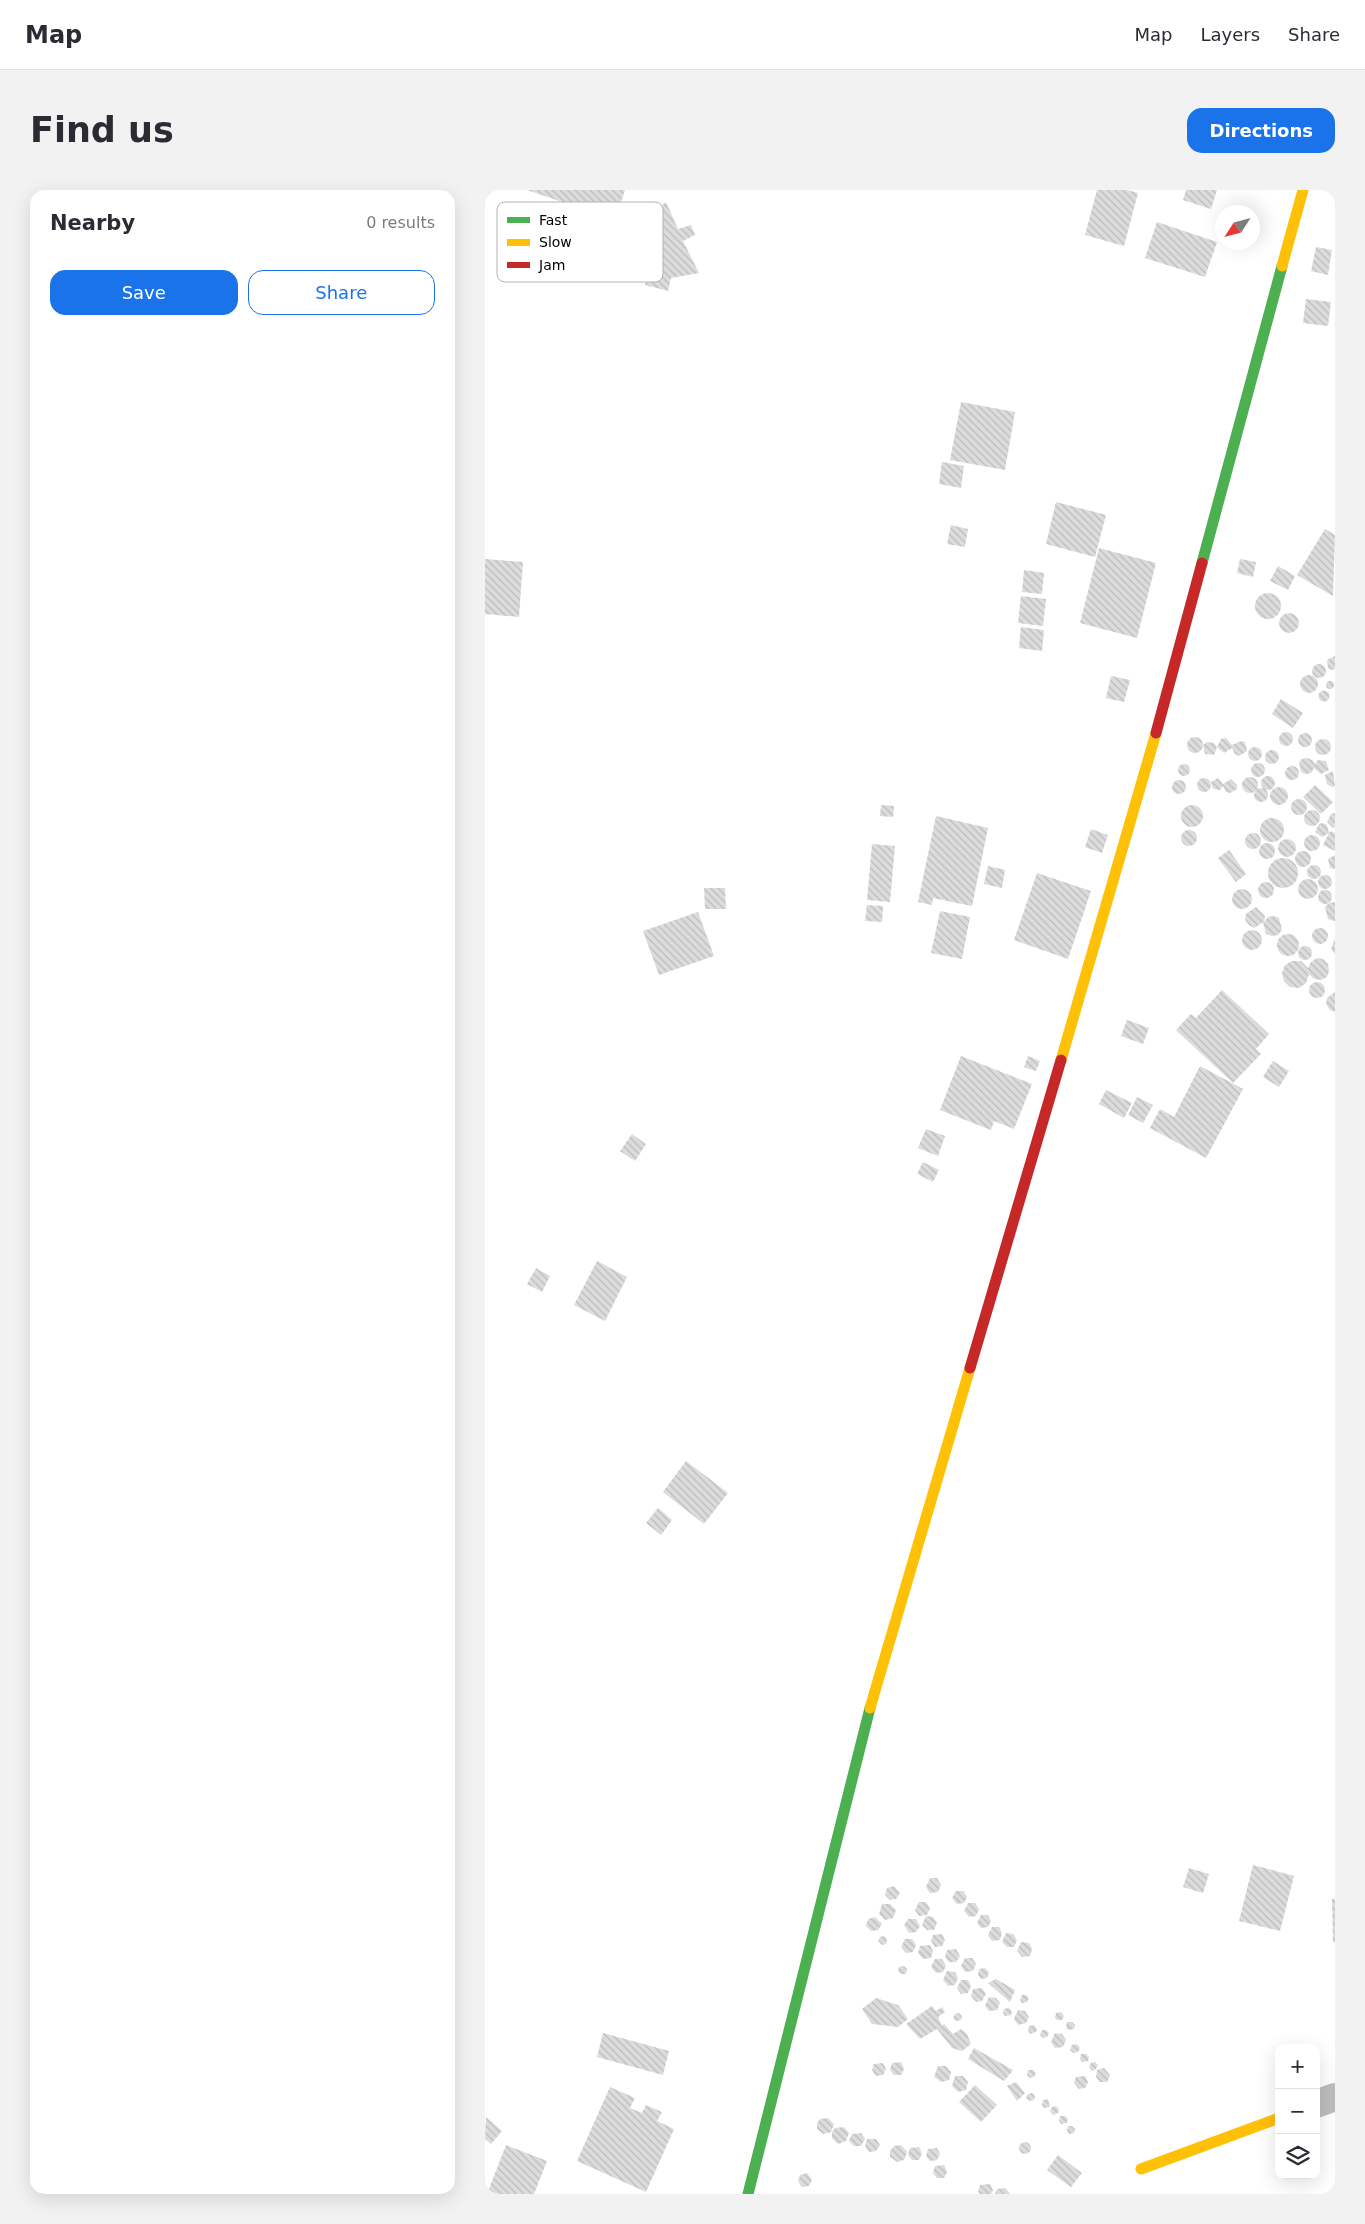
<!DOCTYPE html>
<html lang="en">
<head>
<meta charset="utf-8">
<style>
	:root { --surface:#fff; --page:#f2f2f3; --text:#2b2b33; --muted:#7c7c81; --line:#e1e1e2; --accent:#1a73e8 }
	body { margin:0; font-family:"DejaVu Sans",sans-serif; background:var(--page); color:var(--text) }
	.controls { position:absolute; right:15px; bottom:15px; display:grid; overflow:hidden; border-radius:10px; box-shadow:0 5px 20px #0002 }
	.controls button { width:45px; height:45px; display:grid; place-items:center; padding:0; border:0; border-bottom:1px solid var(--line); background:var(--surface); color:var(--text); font:25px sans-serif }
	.compass { position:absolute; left:730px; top:15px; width:45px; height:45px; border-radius:50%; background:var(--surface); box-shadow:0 5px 20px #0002; rotate:234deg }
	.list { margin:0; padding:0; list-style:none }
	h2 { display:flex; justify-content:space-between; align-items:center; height:65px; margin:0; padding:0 20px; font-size:21px }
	h2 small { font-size:16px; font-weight:400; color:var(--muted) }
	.actions { display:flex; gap:10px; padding:15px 20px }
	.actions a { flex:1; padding:11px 0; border:1px solid var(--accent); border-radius:15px; text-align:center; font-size:18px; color:var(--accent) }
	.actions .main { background:var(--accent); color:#fff }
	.icon { flex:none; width:28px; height:28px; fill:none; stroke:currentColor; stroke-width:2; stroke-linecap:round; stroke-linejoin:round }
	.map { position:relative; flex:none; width:850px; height:2004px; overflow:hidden; border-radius:15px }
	header { display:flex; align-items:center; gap:30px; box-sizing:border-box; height:70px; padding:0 25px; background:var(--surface); border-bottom:1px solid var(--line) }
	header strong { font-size:24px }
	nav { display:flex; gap:28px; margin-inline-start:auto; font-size:18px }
	.intro { display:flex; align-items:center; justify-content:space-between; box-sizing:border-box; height:120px; padding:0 30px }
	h1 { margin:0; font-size:35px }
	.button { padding:12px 22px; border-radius:15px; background:var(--accent); color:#fff; font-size:18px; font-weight:700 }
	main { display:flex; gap:30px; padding:0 30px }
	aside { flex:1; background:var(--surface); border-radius:15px; box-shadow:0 5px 20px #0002 }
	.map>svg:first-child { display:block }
</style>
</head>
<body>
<header>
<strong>Map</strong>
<nav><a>Map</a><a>Layers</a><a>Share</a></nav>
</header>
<div class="intro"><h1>Find us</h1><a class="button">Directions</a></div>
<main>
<aside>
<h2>Nearby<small>0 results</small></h2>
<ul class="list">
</ul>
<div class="actions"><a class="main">Save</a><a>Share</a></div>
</aside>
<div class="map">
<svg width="850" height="2004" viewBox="0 0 850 2004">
	<defs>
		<pattern id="building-back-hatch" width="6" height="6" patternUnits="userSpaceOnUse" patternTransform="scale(1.25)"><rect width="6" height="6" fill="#dcdcdc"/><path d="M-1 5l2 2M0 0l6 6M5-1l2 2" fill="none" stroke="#bbb"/></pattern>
	</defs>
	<rect width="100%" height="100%" fill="#fff"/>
	<path fill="url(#building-back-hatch)" d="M42,0h98l-10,30z
		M612,0h30l11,3 -14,53 -39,-11z
		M701,0h31l-6,19 -28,-9z
		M181,12l12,27 13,-4 4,10 -12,6 16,32 -28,5 -3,13 -23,-6 3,-14 -33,-7 6,-33 10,2z
		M672,32l60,20 -12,35 -60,-19z
		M831,57l16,3 -4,25 -17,-4z
		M821,109l25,3 -3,24 -25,-3z
		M476,212l54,10 -10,58 -55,-10z
		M457,272l22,4 -3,22 -22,-4z
		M571,312l50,13 -11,42 -49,-13z
		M466,335l17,4 -3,18 -18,-3z
		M840,339l10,6 -2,61 -36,-21z
		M614,358l57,15 -19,75 -57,-15z
		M0,369l38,3 -4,55 -34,-3z
		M755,369l16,3 -3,15 -16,-4z
		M793,376l17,10 -7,14 -18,-9z
		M539,380l20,3 -2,21 -20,-2z
		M770 416a13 13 0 1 1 26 0a13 13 0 1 1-26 0Z
		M536,406l25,3 -3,27 -25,-3z
		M794 433a10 10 0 1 1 20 0a10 10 0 1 1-20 0Z
		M536,437l23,3 -2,21 -23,-3z
		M850,466v13l-3,1 -4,-2 -1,-8z
		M827 481a7 7 0 1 1 14 0a7 7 0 1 1-14 0Z
		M815 494a9 9 0 1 1 18 0a9 9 0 1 1-18 0Z
		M626,486l19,4 -6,22 -18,-4z
		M841 495a4 4 0 1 1 8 0a4 4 0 1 1-8 0Z
		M833.5 506a5.5 5.5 0 1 1 11 0a5.5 5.5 0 1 1-11 0Z
		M796,509l22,14 -10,15 -21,-14z
		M794 549a7 7 0 1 1 14 0a7 7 0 1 1-14 0Z
		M813 550a7 7 0 1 1 14 0a7 7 0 1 1-14 0Z
		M702 555a8 8 0 1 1 16 0a8 8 0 1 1-16 0Z
		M741,548l6,7 9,-4 4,1 2,9 -8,5 -4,-2 -3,-6 -8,5 -7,-6 -3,8 -9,-1 -2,-9 4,-3 7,1 3,4 4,-8z
		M830 557a8 8 0 1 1 16 0a8 8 0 1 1-16 0Z
		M763 564a7 7 0 1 1 14 0a7 7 0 1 1-14 0Z
		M780 567a7 7 0 1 1 14 0a7 7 0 1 1-14 0Z
		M822,568l5,2 3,4 3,-4 8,1 3,9 -8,4 -7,-6 -3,5 -5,1 -5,-2 -2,-10 3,-3z
		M766 580a7 7 0 1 1 14 0a7 7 0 1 1-14 0Z
		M693 580a6 6 0 1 1 12 0a6 6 0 1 1-12 0Z
		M800 583a7 7 0 1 1 14 0a7 7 0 1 1-14 0Z
		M848,581l2,15 -3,1 -5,-3 -2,-9z
		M776 593a7 7 0 1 1 14 0a7 7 0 1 1-14 0Z
		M757 595a8 8 0 1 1 16 0a8 8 0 1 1-16 0Z
		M712 595a7 7 0 1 1 14 0a7 7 0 1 1-14 0Z
		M733,588l5,6 8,-5 6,6v4l-7,4 -4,-1 -3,-6 -3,4 -7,-1 -2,-7z
		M687 597a7 7 0 1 1 14 0a7 7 0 1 1-14 0Z
		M830,595l18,17 -12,12 -18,-17z
		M785 606a9 9 0 1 1 18 0a9 9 0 1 1-18 0Z
		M769 605a7 7 0 1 1 14 0a7 7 0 1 1-14 0Z
		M806 617a8 8 0 1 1 16 0a8 8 0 1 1-16 0Z
		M396,615l13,1 -1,11 -13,-1z
		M696 626a11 11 0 1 1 22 0a11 11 0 1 1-22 0Z
		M819 628a8 8 0 1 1 16 0a8 8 0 1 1-16 0Z
		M850,623v14l-2,1 -6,-6 4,-8z
		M451,626l52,12 -16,78 -39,-8 -1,7 -14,-3z
		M775 640a12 12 0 1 1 24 0a12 12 0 1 1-24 0Z
		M838,633l4,2 2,8 2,-2 4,2v18l-12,-6 6,-12 -7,4 -7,-5 4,-8z
		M606,639l17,6 -6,18 -17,-6z
		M696 648a8 8 0 1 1 16 0a8 8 0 1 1-16 0Z
		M760 651a8 8 0 1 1 16 0a8 8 0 1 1-16 0Z
		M819 653a8 8 0 1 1 16 0a8 8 0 1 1-16 0Z
		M793 658a9 9 0 1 1 18 0a9 9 0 1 1-18 0Z
		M774 661a8 8 0 1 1 16 0a8 8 0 1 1-16 0Z
		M387,654l23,2 -5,56 -23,-2z
		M744,660l17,24 -10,8 -18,-24z
		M810 669a8 8 0 1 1 16 0a8 8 0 1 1-16 0Z
		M850,665v14l-5,-1 -2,-9z
		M783 683a15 15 0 1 1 30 0a15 15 0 1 1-30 0Z
		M822 682a7 7 0 1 1 14 0a7 7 0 1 1-14 0Z
		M503,676l17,4 -3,18 -18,-4z
		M552,683l54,18 -23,68 -54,-19z
		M833 692a7 7 0 1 1 14 0a7 7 0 1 1-14 0Z
		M813 699a10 10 0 1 1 20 0a10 10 0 1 1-20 0Z
		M773 700a8 8 0 1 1 16 0a8 8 0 1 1-16 0Z
		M219,698h21l1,21h-21z
		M747 709a10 10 0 1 1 20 0a10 10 0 1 1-20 0Z
		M833 707a7 7 0 1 1 14 0a7 7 0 1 1-14 0Z
		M850,712v19h-1l-6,-2 -3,-12 4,-4z
		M382,715l16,1 -1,16 -17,-1z
		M771,717l9,9 -1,6 4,-5 6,-1 5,2 3,12 -4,5 -6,1 -6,-2 -3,-12 -9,6 -5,-3 -4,-5 1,-6z
		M455,721l30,6 -8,42 -31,-6z
		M213,722l16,44 -55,19 -16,-44z
		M827 746a8 8 0 1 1 16 0a8 8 0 1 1-16 0Z
		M757 750a10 10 0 1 1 20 0a10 10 0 1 1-20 0Z
		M792 755a11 11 0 1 1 22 0a11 11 0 1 1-22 0Z
		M850,749v15l-4,-5z
		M813 763a7 7 0 1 1 14 0a7 7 0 1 1-14 0Z
		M832,768l6,1 5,5 1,7 -2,6 -6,3 -7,-1 -5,-5 -3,9 -7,5 -9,-1 -6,-6 -2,-8 3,-8 7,-4h9l7,7 3,-6z
		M824 800a8 8 0 1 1 16 0a8 8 0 1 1-16 0Z
		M737,800l47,44 -13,15 5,5 -28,29 -57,-53 15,-16 5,4z
		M850,802v20l-5,-2 -4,-6 1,-6z
		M642,830l22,8 -6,16 -22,-8z
		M476,866l71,28 -18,45 -20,-8 -3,9 -51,-20z
		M543,866l12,5 -4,10 -12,-4z
		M788,871l16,10 -10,16 -16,-10z
		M715,876l43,23 -37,69 -56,-30 10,-19 14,8z
		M621,900l26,13 -8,15 -25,-14z
		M652,907l16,8 -10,18 -15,-8z
		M441,939l19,7 -7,20 -20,-8z
		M147,944l14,10 -11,17 -15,-10z
		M438,972l16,8 -6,12 -16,-8z
		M112,1071l30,16 -22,44 -31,-16z
		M51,1078l14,8 -8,16 -15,-8z
		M201,1271l42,32 -24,31 -41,-32z
		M173,1318l14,12 -11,15 -15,-12z
		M768,1675l41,11 -14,55 -41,-10z
		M704,1678l20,6 -6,19 -20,-6z
		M445,1688h7l4,7 -3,7 -8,1 -4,-6z
		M409,1696l6,7 -4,6 -6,1 -5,-5 2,-7z
		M471,1701h7l4,6 -3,6 -7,1 -5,-6z
		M847,1709h3v43h-2z
		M434,1712h7l4,6 -3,7 -8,1 -4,-6z
		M483,1713h7l4,6 -3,7 -7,1 -5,-6z
		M397,1714h8l6,6 -3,8 -8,2 -6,-6z
		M496,1725h7l3,6 -3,6 -7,1 -4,-5z
		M441,1726l7,1 4,6 -3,7h-7l-5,-5z
		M390,1727l7,7 -4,6 -7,1 -5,-5 2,-7z
		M423,1729h8l4,7 -4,6 -7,1 -5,-8z
		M507,1737h7l3,6 -2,7 -8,1 -4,-6z
		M521,1743l7,1 4,6 -3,7h-7l-5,-5z
		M457,1744l3,6 -3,6 -7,1 -4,-6 2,-6z
		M399,1746l3,3 -1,5 -4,1 -4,-4 2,-4z
		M420,1749h7l4,6 -3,7 -7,1 -5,-6z
		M536,1752l8,1 3,6 -2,7 -8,1 -5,-6z
		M445,1755l3,6 -2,7 -8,1 -5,-6 2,-7z
		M471,1759l4,7 -4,6h-7l-4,-5 2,-7z
		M480,1768h7l4,6 -3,7 -8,1 -4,-6z
		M450,1769h7l4,7 -3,6 -7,1 -5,-6z
		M419,1776l3,3 -1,5h-5l-3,-3 1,-4z
		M500,1778l4,4 -2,6 -6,1 -3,-4 1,-6z
		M462,1781l8,1 3,6 -3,7 -7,1 -5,-6z
		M511,1789l19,11 -5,12 -22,-19z
		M476,1790h7l3,6 -3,7 -7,1 -4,-6z
		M497,1798l4,6 -4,7 -6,1 -5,-6 2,-7z
		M537,1805h4l3,3 -2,4 -5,1 -2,-3z
		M504,1807l7,1 4,5 -3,7 -8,1 -4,-5z
		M391,1808l22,7 10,14 -10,8 -26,-3 -10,-15z
		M447,1816l4,5 6,-4 3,5 -7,5 4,9 2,-2 9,10 8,-5 6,5 4,10 -9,7 -10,-3 -15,-19 -17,10 -14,-15z
		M524,1818l3,3 -1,4 -6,1 -2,-3 1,-4z
		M533,1820l7,1 4,6 -3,6 -8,2 -4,-6z
		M576,1822l3,4 -2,4h-5l-2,-2 1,-5z
		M474,1823l3,3 -1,4 -5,1 -3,-3 2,-4z
		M582,1832h5l3,3 -1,4 -6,1 -2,-3z
		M549,1835l3,4 -1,3 -6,2 -2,-4 1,-4z
		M557,1840h4l3,3 -2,4 -4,1 -3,-3z
		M118,1843l66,18 -6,24 -66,-18z
		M570,1843l7,1 4,6 -3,7 -8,1 -4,-6z
		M592,1854l3,4 -2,4 -5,1 -3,-3 2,-5z
		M489,1858l39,22 -9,11 -36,-22z
		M596,1864h5l3,3 -1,4 -6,1 -2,-3z
		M416,1872l3,7 -3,6h-7l-4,-5 2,-7z
		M610,1872l3,3 -2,4 -4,2 -3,-4 2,-4z
		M398,1873l3,6 -3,6 -7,1 -4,-6 2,-6z
		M453,1876h8l5,6 -2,8 -8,2 -7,-5z
		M619,1878l6,7 -3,7h-7l-4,-5 1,-7z
		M543,1880h5l3,3 -2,4 -4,1 -3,-3z
		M470,1886h8l5,6 -2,8 -8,2 -6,-6z
		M600,1886l3,6 -3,6 -6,1 -5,-6 2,-6z
		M531,1892l9,11 -8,8 -10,-15z
		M490,1895l22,20 -16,17 -22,-20z
		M125,1897l25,11 -5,10 12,5 4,-8 16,7 -5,9 17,8 -28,63 -69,-31z
		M547,1903l3,3 -1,4 -5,1 -3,-3 2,-4z
		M563,1909l2,8 -6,1 -2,-3 1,-5z
		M571,1916l3,4 -1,3 -5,2 -3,-4 2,-4z
		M575,1926h5l3,3 -1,4 -6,1 -2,-3z
		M1,1927l16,14 -11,13 -6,-5z
		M343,1928l6,6 -3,8 -8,2 -6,-5v-6l3,-4z
		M583,1936h4l3,3 -1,4 -5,1 -2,-4z
		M359,1937l5,6 -3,8 -8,3 -6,-6v-6l3,-4z
		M376,1943l4,6 -4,7h-7l-5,-5 3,-7z
		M382,1949h9l4,6 -4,6 -7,1 -4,-6z
		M534 1958a6 6 0 1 1 12 0a6 6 0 1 1-12 0Z
		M21,1955l41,16 -13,33h-47z
		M416,1955l6,7 -3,8 -7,2 -7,-5v-6l4,-5z
		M434,1957l3,6 -3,7h-7l-4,-5 2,-7z
		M452,1958l3,6 -3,6 -7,1 -4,-5 2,-7z
		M573,1965l24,18 -11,14 -24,-17z
		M459,1975l3,7 -3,6h-7l-4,-5 2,-7z
		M322,1983l5,7 -3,6 -7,1 -4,-6 2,-6z
		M505,1994l3,6 -2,4h-11l-2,-2 2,-7z
		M520,1998l5,6h-15l2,-5z"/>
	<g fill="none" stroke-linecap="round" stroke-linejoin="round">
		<path stroke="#bdbdbd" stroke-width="28" d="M831,1914l19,-7"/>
		<path stroke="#4caf50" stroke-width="11" d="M717,373l80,-297
			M263,2004l122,-486"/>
		<path stroke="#ffc107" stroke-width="11" d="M797,76l21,-76
			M576,870l95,-327
			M385,1518l100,-340
			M656,1979l138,-51"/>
		<path stroke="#c62828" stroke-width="11" d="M671,543l46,-170
			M485,1178l91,-308"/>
	</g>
	<rect x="12" y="12" width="166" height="80" rx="8" fill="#fff" stroke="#b2b2b2" stroke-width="1"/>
	<rect x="22" y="27" width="23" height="6" fill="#4caf50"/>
	<rect x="22" y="49" width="23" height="7" fill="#ffc107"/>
	<rect x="22" y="72" width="23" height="6" fill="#c62828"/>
	<g font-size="14" fill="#000">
		<text x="54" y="35">Fast</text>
		<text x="54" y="57">Slow</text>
		<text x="54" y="80">Jam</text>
	</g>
</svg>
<div class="controls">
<button>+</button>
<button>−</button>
<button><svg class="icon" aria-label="layers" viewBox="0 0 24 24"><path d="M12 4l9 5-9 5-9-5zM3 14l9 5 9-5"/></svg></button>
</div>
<svg class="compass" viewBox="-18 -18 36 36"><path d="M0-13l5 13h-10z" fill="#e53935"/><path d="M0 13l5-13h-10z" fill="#7c7c81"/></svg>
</div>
</main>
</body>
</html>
